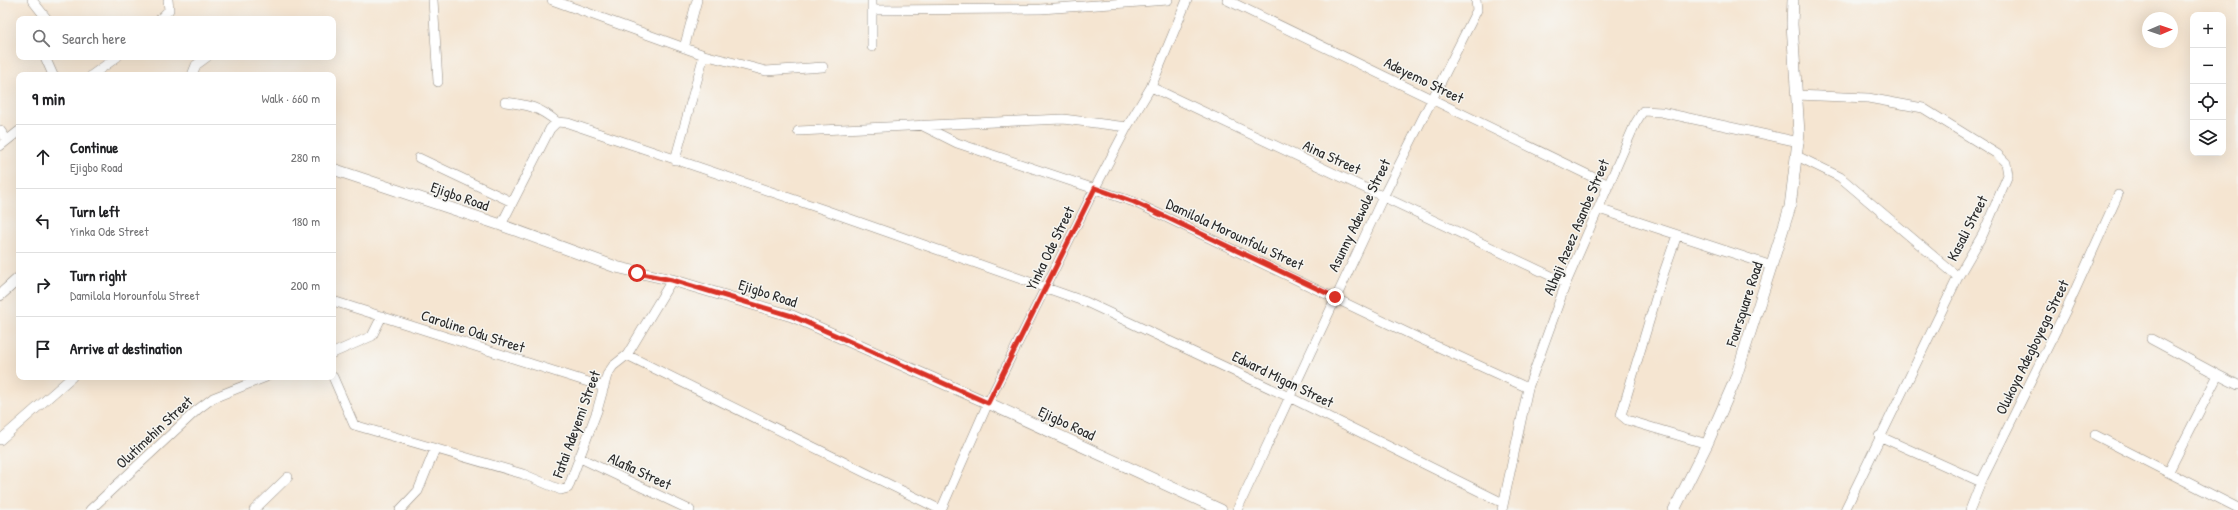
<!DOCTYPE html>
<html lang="en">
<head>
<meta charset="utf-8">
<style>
	:root { --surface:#fff; --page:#f6f6f6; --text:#202124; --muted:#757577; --line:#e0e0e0 }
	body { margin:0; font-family:"Patrick Hand",sans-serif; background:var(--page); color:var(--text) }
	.controls { position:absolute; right:12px; top:12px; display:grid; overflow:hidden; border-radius:8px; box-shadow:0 4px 16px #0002 }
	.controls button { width:36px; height:36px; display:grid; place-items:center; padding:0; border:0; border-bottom:1px solid var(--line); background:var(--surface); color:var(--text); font:20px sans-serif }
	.compass { position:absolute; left:2142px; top:12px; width:36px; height:36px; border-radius:50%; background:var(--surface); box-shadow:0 4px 16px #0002; rotate:88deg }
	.stop { position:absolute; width:12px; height:12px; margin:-9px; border:3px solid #d93025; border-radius:50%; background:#fff }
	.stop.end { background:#d93025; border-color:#fff; box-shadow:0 1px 4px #0008 }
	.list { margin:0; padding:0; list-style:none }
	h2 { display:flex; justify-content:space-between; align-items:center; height:52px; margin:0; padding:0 16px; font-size:17px }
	h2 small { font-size:13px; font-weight:400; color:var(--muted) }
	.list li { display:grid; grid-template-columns:26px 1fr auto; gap:12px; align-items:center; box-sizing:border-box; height:64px; padding:0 16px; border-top:1px solid var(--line) }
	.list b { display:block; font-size:15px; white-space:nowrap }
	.list p { margin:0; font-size:13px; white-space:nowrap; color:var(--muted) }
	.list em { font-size:13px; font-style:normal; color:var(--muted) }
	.icon { flex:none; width:22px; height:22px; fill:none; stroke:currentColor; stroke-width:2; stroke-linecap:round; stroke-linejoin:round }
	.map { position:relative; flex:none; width:2238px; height:510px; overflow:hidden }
	.search { position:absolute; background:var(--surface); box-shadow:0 4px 16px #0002; left:16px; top:16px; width:320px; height:44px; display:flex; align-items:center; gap:10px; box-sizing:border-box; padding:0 14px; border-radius:8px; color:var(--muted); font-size:15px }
	.panel { position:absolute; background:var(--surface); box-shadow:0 4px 16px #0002; left:16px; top:72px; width:320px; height:308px; border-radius:8px }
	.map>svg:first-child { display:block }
</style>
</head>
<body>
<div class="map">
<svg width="2238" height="510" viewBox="0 0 2238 510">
	<rect width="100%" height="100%" fill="#f6f6f2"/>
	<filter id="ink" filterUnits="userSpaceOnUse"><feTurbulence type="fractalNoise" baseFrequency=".025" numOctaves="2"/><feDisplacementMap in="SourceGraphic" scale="8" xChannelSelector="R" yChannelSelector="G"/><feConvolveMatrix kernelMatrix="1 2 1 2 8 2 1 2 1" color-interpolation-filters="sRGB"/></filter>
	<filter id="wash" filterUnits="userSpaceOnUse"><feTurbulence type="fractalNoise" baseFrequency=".012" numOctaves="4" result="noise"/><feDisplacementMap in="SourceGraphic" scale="16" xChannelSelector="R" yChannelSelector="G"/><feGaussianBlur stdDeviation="0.9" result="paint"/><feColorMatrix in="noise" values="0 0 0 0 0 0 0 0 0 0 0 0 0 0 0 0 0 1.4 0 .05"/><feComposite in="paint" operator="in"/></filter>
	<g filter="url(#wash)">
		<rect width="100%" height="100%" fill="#f5e5d1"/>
	</g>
	<g filter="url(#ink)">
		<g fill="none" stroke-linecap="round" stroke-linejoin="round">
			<g stroke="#90887e" stroke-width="10">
				<path id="minor" d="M32,0l15,19
					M433,0l5,82
					M552,0l152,55 62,16 57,-4
					M872,0v47
					M1227,0l382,185
					M872,10l169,-1 127,-9
					M160,19l9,-9 -1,-10
					M684,48l13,-48
					M45,57l8,18
					M92,75l25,-18
					M192,75l4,-10 11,-8
					M1151,87l415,196
					M1796,95l72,3 55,10 74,46 9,9 2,12 -25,59 -25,43 -113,233
					M505,102c24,3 34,5 52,20
					M921,125l36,18 177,59 278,133 116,53
					M0,130l7,10
					M798,131l265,-12 64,8
					M0,146l19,-15
					M1797,156l43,21 118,100
					M419,158l93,44
					M675,160l29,-105
					M1599,209l173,57
					M501,225l49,-96 7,-7 11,1 257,87 261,92 203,95 214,106
					M1677,235l-15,43 -41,137 6,5 80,24
					M333,301l271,86
					M2151,339l67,36
					M333,353l39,-17 10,-20
					M627,355l314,155
					M333,377l21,48 169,49 38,16 7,-2 29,-77 10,-36 6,-9 14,-11 45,-75
					M2095,435l143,73
					M1879,436l102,46
					M0,440l72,-63
					M578,457l112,53
					M2169,471l49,-96 20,10
					M90,510l107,-100 16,-12 53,-21
					M254,510l34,-33
					M400,510l18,-19 17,-42
					M941,510l47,-107 107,-215 32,-61 24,-40 36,-87
					M1237,510l146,-313 94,-187 -1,-10
					M1502,510l26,-122 38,-105 69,-159 8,-13 18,1 138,30
					M1970,510l11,-28 86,-174 51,-113"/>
			</g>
			<g stroke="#90887e" stroke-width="12">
				<path id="tertiary" d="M333,169l168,56 115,42 56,13 120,36 196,87 233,107
					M0,295l19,-17
					M1674,510l33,-66 28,-64 55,-173 9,-74 -7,-109 1,-24"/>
			</g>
			<use href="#minor" stroke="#fff" stroke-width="9"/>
			<use href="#tertiary" stroke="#fff" stroke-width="11"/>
		</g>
	</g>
	<g fill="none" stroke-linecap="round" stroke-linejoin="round" filter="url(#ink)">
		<path stroke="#d93025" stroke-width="5" d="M637,273l35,7 120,36 196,87 107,-215 39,14 201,95"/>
	</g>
	<g text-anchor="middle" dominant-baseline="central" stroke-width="3" stroke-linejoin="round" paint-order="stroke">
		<g font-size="15" fill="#2b2b2b" stroke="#f6f6f2">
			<text transform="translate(1424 80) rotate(26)">Adeyemo Street</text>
			<text transform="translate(1332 157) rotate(25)">Aina Street</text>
			<text transform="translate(460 196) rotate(19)">Ejigbo Road</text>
			<text transform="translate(1359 215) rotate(-64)">Asunny Adewole Street</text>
			<text transform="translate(1576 227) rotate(-67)">Alhaji Azeez Asanbe Street</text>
			<text transform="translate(1967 228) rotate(-63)">Kasali Street</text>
			<text transform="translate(1235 234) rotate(25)">Damilola Morounfolu Street</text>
			<text transform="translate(1050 248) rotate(-64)">Yinka Ode Street</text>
			<text transform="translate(768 293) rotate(18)">Ejigbo Road</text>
			<text transform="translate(1744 304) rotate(-72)">Foursquare Road</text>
			<text transform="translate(473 331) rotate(18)">Caroline Odu Street</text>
			<text transform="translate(2032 347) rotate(-64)">Olukoya Adegboyega Street</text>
			<text transform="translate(1283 379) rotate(26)">Edward Migan Street</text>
			<text transform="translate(1067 423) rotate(25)">Ejigbo Road</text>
			<text transform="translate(576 424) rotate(-70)">Fatai Adeyemi Street</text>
			<text transform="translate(154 432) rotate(-43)">Olutimehin Street</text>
			<text transform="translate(640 471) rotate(25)">Alafia Street</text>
		</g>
	</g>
</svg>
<div class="controls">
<button>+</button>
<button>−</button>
<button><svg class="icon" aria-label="locate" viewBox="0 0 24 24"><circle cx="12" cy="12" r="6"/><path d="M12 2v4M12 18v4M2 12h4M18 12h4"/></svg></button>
<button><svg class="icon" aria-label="layers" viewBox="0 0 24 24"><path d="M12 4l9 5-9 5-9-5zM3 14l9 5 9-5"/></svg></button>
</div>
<svg class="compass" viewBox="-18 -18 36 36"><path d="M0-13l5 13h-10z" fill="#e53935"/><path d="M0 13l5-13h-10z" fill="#757577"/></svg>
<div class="stop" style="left:637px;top:273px"></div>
<div class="stop end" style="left:1335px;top:297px"></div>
<div class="search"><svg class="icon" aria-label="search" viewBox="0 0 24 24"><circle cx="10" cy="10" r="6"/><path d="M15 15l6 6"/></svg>Search here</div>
<section class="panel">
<h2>9 min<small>Walk · 660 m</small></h2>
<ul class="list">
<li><svg class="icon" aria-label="ahead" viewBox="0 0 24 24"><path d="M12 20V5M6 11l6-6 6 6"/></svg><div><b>Continue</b><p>Ejigbo Road</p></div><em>280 m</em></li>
<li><svg class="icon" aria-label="left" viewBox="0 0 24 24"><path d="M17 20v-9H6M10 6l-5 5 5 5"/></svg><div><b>Turn left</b><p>Yinka Ode Street</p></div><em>180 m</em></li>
<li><svg class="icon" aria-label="right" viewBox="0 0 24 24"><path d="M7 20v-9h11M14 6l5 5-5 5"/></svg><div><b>Turn right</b><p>Damilola Morounfolu Street</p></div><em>200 m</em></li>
<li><svg class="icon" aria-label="arrive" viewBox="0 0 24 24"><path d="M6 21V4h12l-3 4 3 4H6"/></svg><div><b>Arrive at destination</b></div></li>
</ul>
</section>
</div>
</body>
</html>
